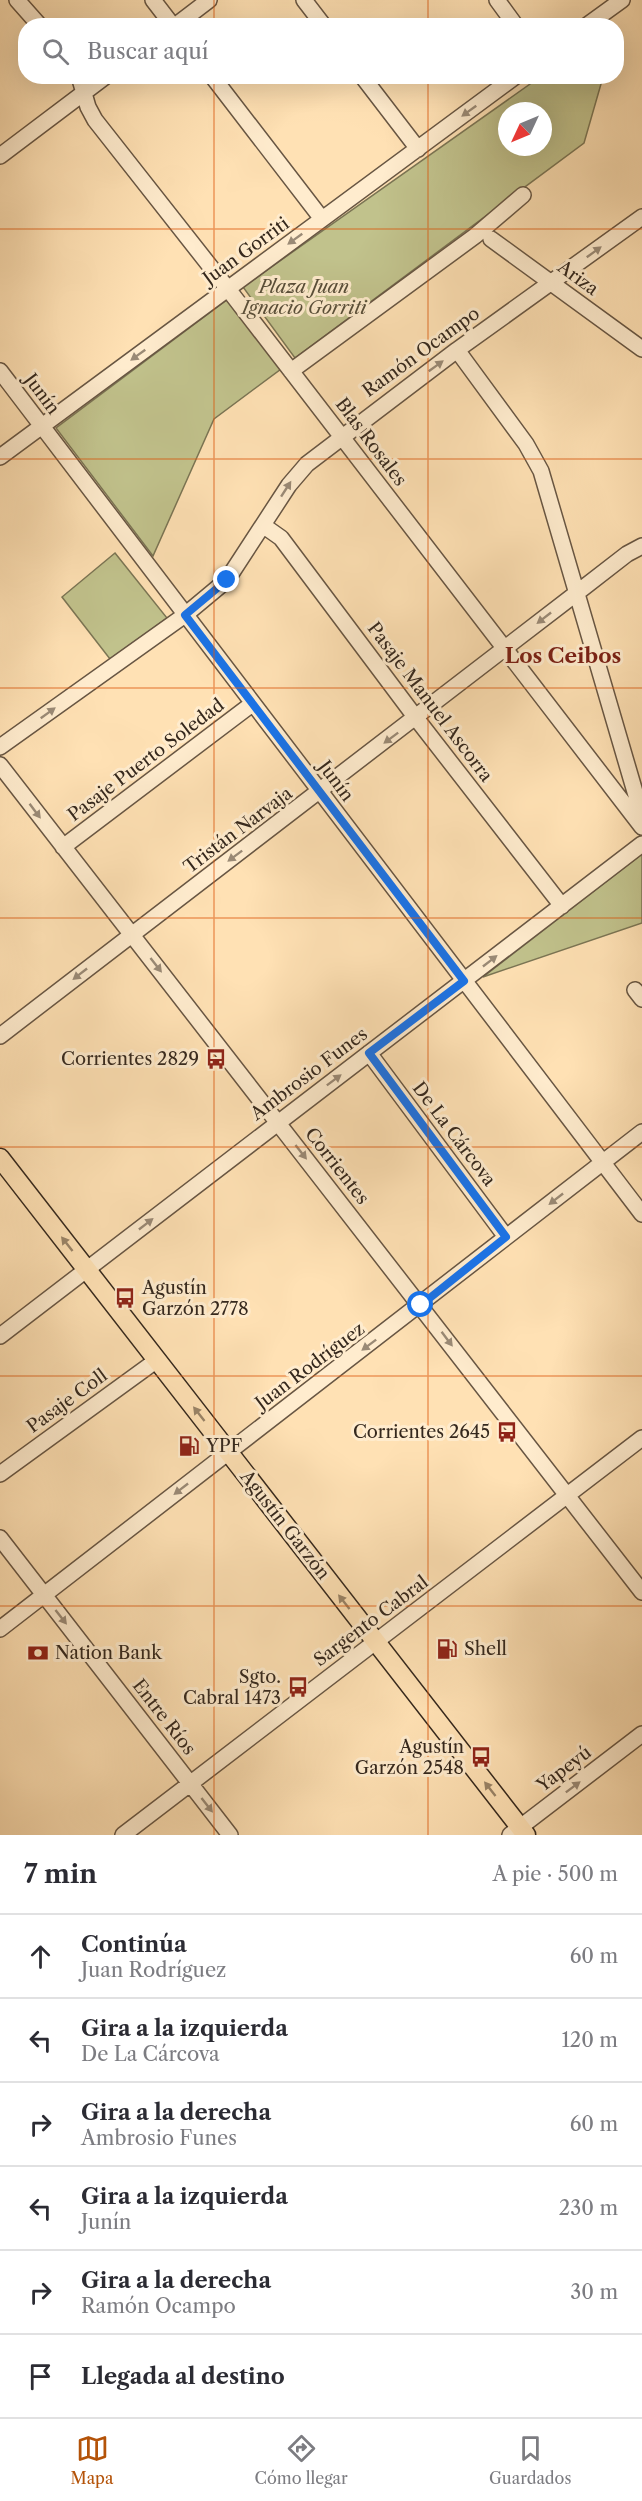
<!DOCTYPE html>
<html lang="es">
<head>
<meta charset="utf-8">
<style>
	:root { --surface:#fff; --page:#f7f7f7; --text:#2b2b33; --muted:#7c7c81; --line:#e1e1e2; --accent:#b45309 }
	body { margin:0; font-family:"Libre Caslon Text",serif; background:var(--page); color:var(--text) }
	.compass { position:absolute; left:498px; top:102px; width:54px; height:54px; border-radius:50%; background:var(--surface); box-shadow:0 6px 24px #0002; rotate:226deg }
	.stop { position:absolute; width:18px; height:18px; margin:-14px; border:4px solid #1a73e8; border-radius:50%; background:#fff }
	.stop.end { background:#1a73e8; border-color:#fff; box-shadow:0 2px 6px #0008 }
	.list { margin:0; padding:0; list-style:none }
	h2 { display:flex; justify-content:space-between; align-items:center; height:78px; margin:0; padding:0 24px; font-size:26px }
	h2 small { font-size:20px; font-weight:400; color:var(--muted) }
	.list li { display:grid; grid-template-columns:39px 1fr auto; gap:18px; align-items:center; box-sizing:border-box; height:84px; padding:0 24px; border-top:2px solid var(--line) }
	.list b { display:block; font-size:22px; white-space:nowrap }
	.list p { margin:0; font-size:20px; white-space:nowrap; color:var(--muted) }
	.list em { font-size:20px; font-style:normal; color:var(--muted) }
	.icon { flex:none; width:33px; height:33px; fill:none; stroke:currentColor; stroke-width:2; stroke-linecap:round; stroke-linejoin:round }
	.map { position:relative; flex:none; width:642px; height:1835px; overflow:hidden }
	.search { position:absolute; background:var(--surface); box-shadow:0 6px 24px #0002; left:18px; right:18px; top:18px; height:66px; display:flex; align-items:center; gap:15px; box-sizing:border-box; padding:0 21px; border-radius:24px; color:var(--muted); font-size:22px }
	.sheet { height:582px; background:var(--surface) }
	nav { display:flex; justify-content:space-around; align-items:center; box-sizing:border-box; height:84px; border-top:2px solid var(--line); background:var(--surface); font-size:16px; color:var(--muted) }
	nav a { display:grid; justify-items:center; gap:3px }
	nav .on { color:var(--accent) }
	.map>svg:first-child { display:block }
</style>
</head>
<body>
<div class="map">
<svg width="642" height="1835" viewBox="0 0 642 1835">
	<rect width="100%" height="100%" fill="#ffe1b4"/>
	<filter id="stains"><feTurbulence type="fractalNoise" baseFrequency=".00333" numOctaves="4"/><feColorMatrix values="0 0 0 0 .2 0 0 0 0 .09 0 0 0 0 .02 0 0 0 .5 -.17"/></filter>
	<radialGradient id="worn" r=".72"><stop offset=".6" stop-color="#630" stop-opacity="0"/><stop offset="1" stop-color="#630" stop-opacity=".3"/></radialGradient>
	<path fill="#c1c28c" stroke="#7b7554" stroke-width="1.5" fill-rule="evenodd" d="M540,77h63l-19,66 -289,215 -52,-71zM507,111h36v36h-36z
		M228,299l53,70 -67,50 -61,137 -97,-128z
		M115,553l52,65 -57,41 -48,-62z
		M642,854v69l-159,54z"/>
	<g fill="none" stroke-linecap="round" stroke-linejoin="round">
		<g stroke="#685643" stroke-width="18">
			<path id="minor" d="M17,0l23,26
				M153,0l20,26
				M304,0l20,26
				M497,0l19,26
				M175,26l34,-26
				M586,26l36,-26
				M79,76l9,31 7,13 133,169 414,538
				M212,76l110,143
				M362,76l56,73
				M0,156l106,-80
				M491,239l151,110
				M457,350l69,94 15,27 99,338 -4,9
				M0,371l642,843
				M291,371l184,-135 48,-41
				M0,457l516,-381
				M264,526l17,12 135,180 146,188
				M0,747l185,-132 42,-35 62,-95 18,-21 150,-114 185,-133
				M0,765l642,827
				M63,847l189,-143
				M635,990l7,9
				M0,1036l578,-444 49,-38 15,-8
				M369,1053l137,184
				M0,1336l642,-492
				M0,1474l157,-114
				M0,1538l230,297
				M0,1629l642,-497
				M123,1835l519,-397
				M510,1835l132,-101"/>
		</g>
		<g stroke="#35281d" stroke-width="21">
			<path id="major" d="M0,1158l526,677"/>
		</g>
		<use href="#minor" stroke="#ffecce" stroke-width="15"/>
		<use href="#major" stroke="#ffe1b4" stroke-width="18"/>
	</g>
	<defs><path id="oneway-solid" d="M-6-.8H1V-3.2L6.5 0L1 3.2V.8H-6Z" transform="scale(1.5)"/></defs>
	<g fill="#9a8a76">
		<use href="#oneway-solid" transform="translate(469 111) rotate(144)"/>
		<use href="#oneway-solid" transform="translate(295 239) rotate(144)"/>
		<use href="#oneway-solid" transform="translate(594 252) rotate(-36)"/>
		<use href="#oneway-solid" transform="translate(138 355) rotate(144)"/>
		<use href="#oneway-solid" transform="translate(436 366) rotate(-36)"/>
		<use href="#oneway-solid" transform="translate(286 489) rotate(-57)"/>
		<use href="#oneway-solid" transform="translate(544 618) rotate(142)"/>
		<use href="#oneway-solid" transform="translate(48 713) rotate(-36)"/>
		<use href="#oneway-solid" transform="translate(391 738) rotate(143)"/>
		<use href="#oneway-solid" transform="translate(35 811) rotate(53)"/>
		<use href="#oneway-solid" transform="translate(235 856) rotate(143)"/>
		<use href="#oneway-solid" transform="translate(490 961) rotate(-38)"/>
		<use href="#oneway-solid" transform="translate(156 965) rotate(52)"/>
		<use href="#oneway-solid" transform="translate(80 974) rotate(142)"/>
		<use href="#oneway-solid" transform="translate(334 1080) rotate(-37)"/>
		<use href="#oneway-solid" transform="translate(301 1152) rotate(52)"/>
		<use href="#oneway-solid" transform="translate(556 1199) rotate(142)"/>
		<use href="#oneway-solid" transform="translate(146 1224) rotate(-38)"/>
		<use href="#oneway-solid" transform="translate(447 1339) rotate(53)"/>
		<use href="#oneway-solid" transform="translate(369 1345) rotate(143)"/>
		<use href="#oneway-solid" transform="translate(181 1489) rotate(142)"/>
		<use href="#oneway-solid" transform="translate(61 1617) rotate(52)"/>
		<use href="#oneway-solid" transform="translate(573 1787) rotate(-37)"/>
		<use href="#oneway-solid" transform="translate(207 1805) rotate(52)"/>
	</g>
	<g fill="#9a8468">
		<use href="#oneway-solid" transform="translate(67 1244) rotate(-128)"/>
		<use href="#oneway-solid" transform="translate(199 1414) rotate(-128)"/>
		<use href="#oneway-solid" transform="translate(344 1602) rotate(-128)"/>
		<use href="#oneway-solid" transform="translate(490 1789) rotate(-128)"/>
	</g>
	<g fill="none" stroke-linecap="round" stroke-linejoin="round">
		<path stroke="#1a73e8" stroke-width="8" d="M227,580l-42,35 279,366 -95,72 137,184 -85,68"/>
	</g>
	<path fill="none" stroke="#df570d" stroke-width="1.5" stroke-opacity="0.55" d="M214,0v26M428,0v26M214,76v1759M428,76v1759M0,229h642M0,459h642M0,688h642M0,918h642M0,1147h642M0,1376h642M0,1606h642"/>
	<defs>
		<g id="bus-bare" transform="scale(1.62)"><path d="M-5-6H5V4H4V6H2V4H-2V6H-4V4H-5ZM-3.5-4V0h7V-4ZM-3.5 1.2v1.5H-2V1.2ZM2 1.2v1.5H3.5V1.2Z" fill="#8f2418" stroke="#ffecce" stroke-width="2.5" paint-order="stroke"/></g>
		<g id="fuel-bare" transform="scale(1.62)"><path d="M-5.5-6h7V0h2V4h1.3V-2.5L3-4.5l.8-.8L6-3V5H2.5V1h-1V6h-7ZM-4.2-4.7v3.2H.2V-4.7Z" fill="#8f2418" stroke="#ffecce" stroke-width="2.5" paint-order="stroke"/></g>
		<g id="bank-bare" transform="scale(1.62)"><path d="M-6-4H6V4H-6ZM0-2.3a2.3 2.3 0 1 0 0 4.6a2.3 2.3 0 1 0 0-4.6Z" fill="#8f2418" stroke="#ffecce" stroke-width="2.5" paint-order="stroke"/></g>
	</defs>
	<g fill-rule="evenodd">
		<use href="#bus-bare" x="216" y="1059"/>
		<use href="#bus-bare" x="125" y="1298"/>
		<use href="#bus-bare" x="507" y="1432"/>
		<use href="#fuel-bare" x="189" y="1446"/>
		<use href="#fuel-bare" x="447" y="1649"/>
		<use href="#bank-bare" x="38" y="1653"/>
		<use href="#bus-bare" x="298" y="1687"/>
		<use href="#bus-bare" x="481" y="1757"/>
	</g>
	<g text-anchor="middle" dominant-baseline="central" stroke-width="6" stroke-linejoin="round" paint-order="stroke">
		<g font-size="18" fill="#35281d" stroke="#ffecce">
			<text transform="translate(246 251) rotate(-36)">Juan Gorriti</text>
			<text transform="translate(578 278) rotate(36)">Ariza</text>
			<text transform="translate(421 352) rotate(-36)">Ramón Ocampo</text>
			<text transform="translate(42 394) rotate(53)">Junín</text>
			<text transform="translate(371 442) rotate(53)">Blas Rosales</text>
			<text transform="translate(430 702) rotate(53)">Pasaje Manuel Ascorra</text>
			<text transform="translate(146 760) rotate(-37)">Pasaje Puerto Soledad</text>
			<text transform="translate(336 781) rotate(53)">Junín</text>
			<text transform="translate(238 830) rotate(-37)">Tristán Narvaja</text>
			<text transform="translate(309 1074) rotate(-37)">Ambrosio Funes</text>
			<text transform="translate(454 1134) rotate(53)">De La Cárcova</text>
			<text transform="translate(337 1166) rotate(52)">Corrientes</text>
			<text transform="translate(310 1366) rotate(-37)">Juan Rodríguez</text>
			<text transform="translate(67 1401) rotate(-36)">Pasaje Coll</text>
			<text transform="translate(285 1525) rotate(52)">Agustín Garzón</text>
			<text transform="translate(371 1621) rotate(-37)">Sargento Cabral</text>
			<text transform="translate(164 1717) rotate(52)">Entre Ríos</text>
			<text transform="translate(564 1769) rotate(-37)">Yapeyú</text>
		</g>
		<g font-size="18" font-style="italic" fill="#584e39" stroke="#ffecce">
			<text x="304" y="287">Plaza Juan<tspan x="304" dy="21">Ignacio Gorriti</tspan></text>
		</g>
		<g font-size="18" fill="#35281d" stroke="#ffecce" text-anchor="end">
			<text x="199" y="1059">Corrientes 2829</text>
			<text x="142" y="1288" text-anchor="start">Agustín<tspan x="142" dy="21">Garzón 2778</tspan></text>
			<text x="490" y="1432">Corrientes 2645</text>
			<text x="206" y="1446" text-anchor="start">YPF</text>
			<text x="464" y="1649" text-anchor="start">Shell</text>
			<text x="55" y="1653" text-anchor="start">Nation Bank</text>
			<text x="281" y="1677">Sgto.<tspan x="281" dy="21">Cabral 1473</tspan></text>
			<text x="464" y="1747">Agustín<tspan x="464" dy="21">Garzón 2548</tspan></text>
		</g>
		<g font-size="21" font-weight="bold" fill="#7a1f14" stroke="#ffecce">
			<text x="563" y="655">Los Ceibos</text>
		</g>
	</g>
	<rect width="100%" height="100%" filter="url(#stains)"/>
	<rect width="100%" height="100%" fill="url(#worn)"/>
</svg>
<svg class="compass" viewBox="-18 -18 36 36"><path d="M0-13l5 13h-10z" fill="#e53935"/><path d="M0 13l5-13h-10z" fill="#7c7c81"/></svg>
<div class="stop" style="left:421px;top:1305px"></div>
<div class="stop end" style="left:227px;top:580px"></div>
<div class="search"><svg class="icon" aria-label="search" viewBox="0 0 24 24"><circle cx="10" cy="10" r="6"/><path d="M15 15l6 6"/></svg>Buscar aquí</div>
</div>
<section class="sheet">
<h2>7 min<small>A pie · 500 m</small></h2>
<ul class="list">
<li><svg class="icon" aria-label="ahead" viewBox="0 0 24 24"><path d="M12 20V5M6 11l6-6 6 6"/></svg><div><b>Continúa</b><p>Juan Rodríguez</p></div><em>60 m</em></li>
<li><svg class="icon" aria-label="left" viewBox="0 0 24 24"><path d="M17 20v-9H6M10 6l-5 5 5 5"/></svg><div><b>Gira a la izquierda</b><p>De La Cárcova</p></div><em>120 m</em></li>
<li><svg class="icon" aria-label="right" viewBox="0 0 24 24"><path d="M7 20v-9h11M14 6l5 5-5 5"/></svg><div><b>Gira a la derecha</b><p>Ambrosio Funes</p></div><em>60 m</em></li>
<li><svg class="icon" aria-label="left" viewBox="0 0 24 24"><path d="M17 20v-9H6M10 6l-5 5 5 5"/></svg><div><b>Gira a la izquierda</b><p>Junín</p></div><em>230 m</em></li>
<li><svg class="icon" aria-label="right" viewBox="0 0 24 24"><path d="M7 20v-9h11M14 6l5 5-5 5"/></svg><div><b>Gira a la derecha</b><p>Ramón Ocampo</p></div><em>30 m</em></li>
<li><svg class="icon" aria-label="arrive" viewBox="0 0 24 24"><path d="M6 21V4h12l-3 4 3 4H6"/></svg><div><b>Llegada al destino</b></div></li>
</ul>
</section>
<nav>
<a class="on"><svg class="icon" aria-label="map" viewBox="0 0 24 24"><path d="M3 6l6-2 6 2 6-2v14l-6 2-6-2-6 2zM9 4v14M15 6v14"/></svg>Mapa</a>
<a><svg class="icon" aria-label="directions" viewBox="0 0 24 24"><path d="M12 3l9 9-9 9-9-9zM9 14v-3h6M13 9l2 2-2 2"/></svg>Cómo llegar</a>
<a><svg class="icon" aria-label="saved" viewBox="0 0 24 24"><path d="M7 4h10v16l-5-4-5 4z"/></svg>Guardados</a>
</nav>
</body>
</html>
